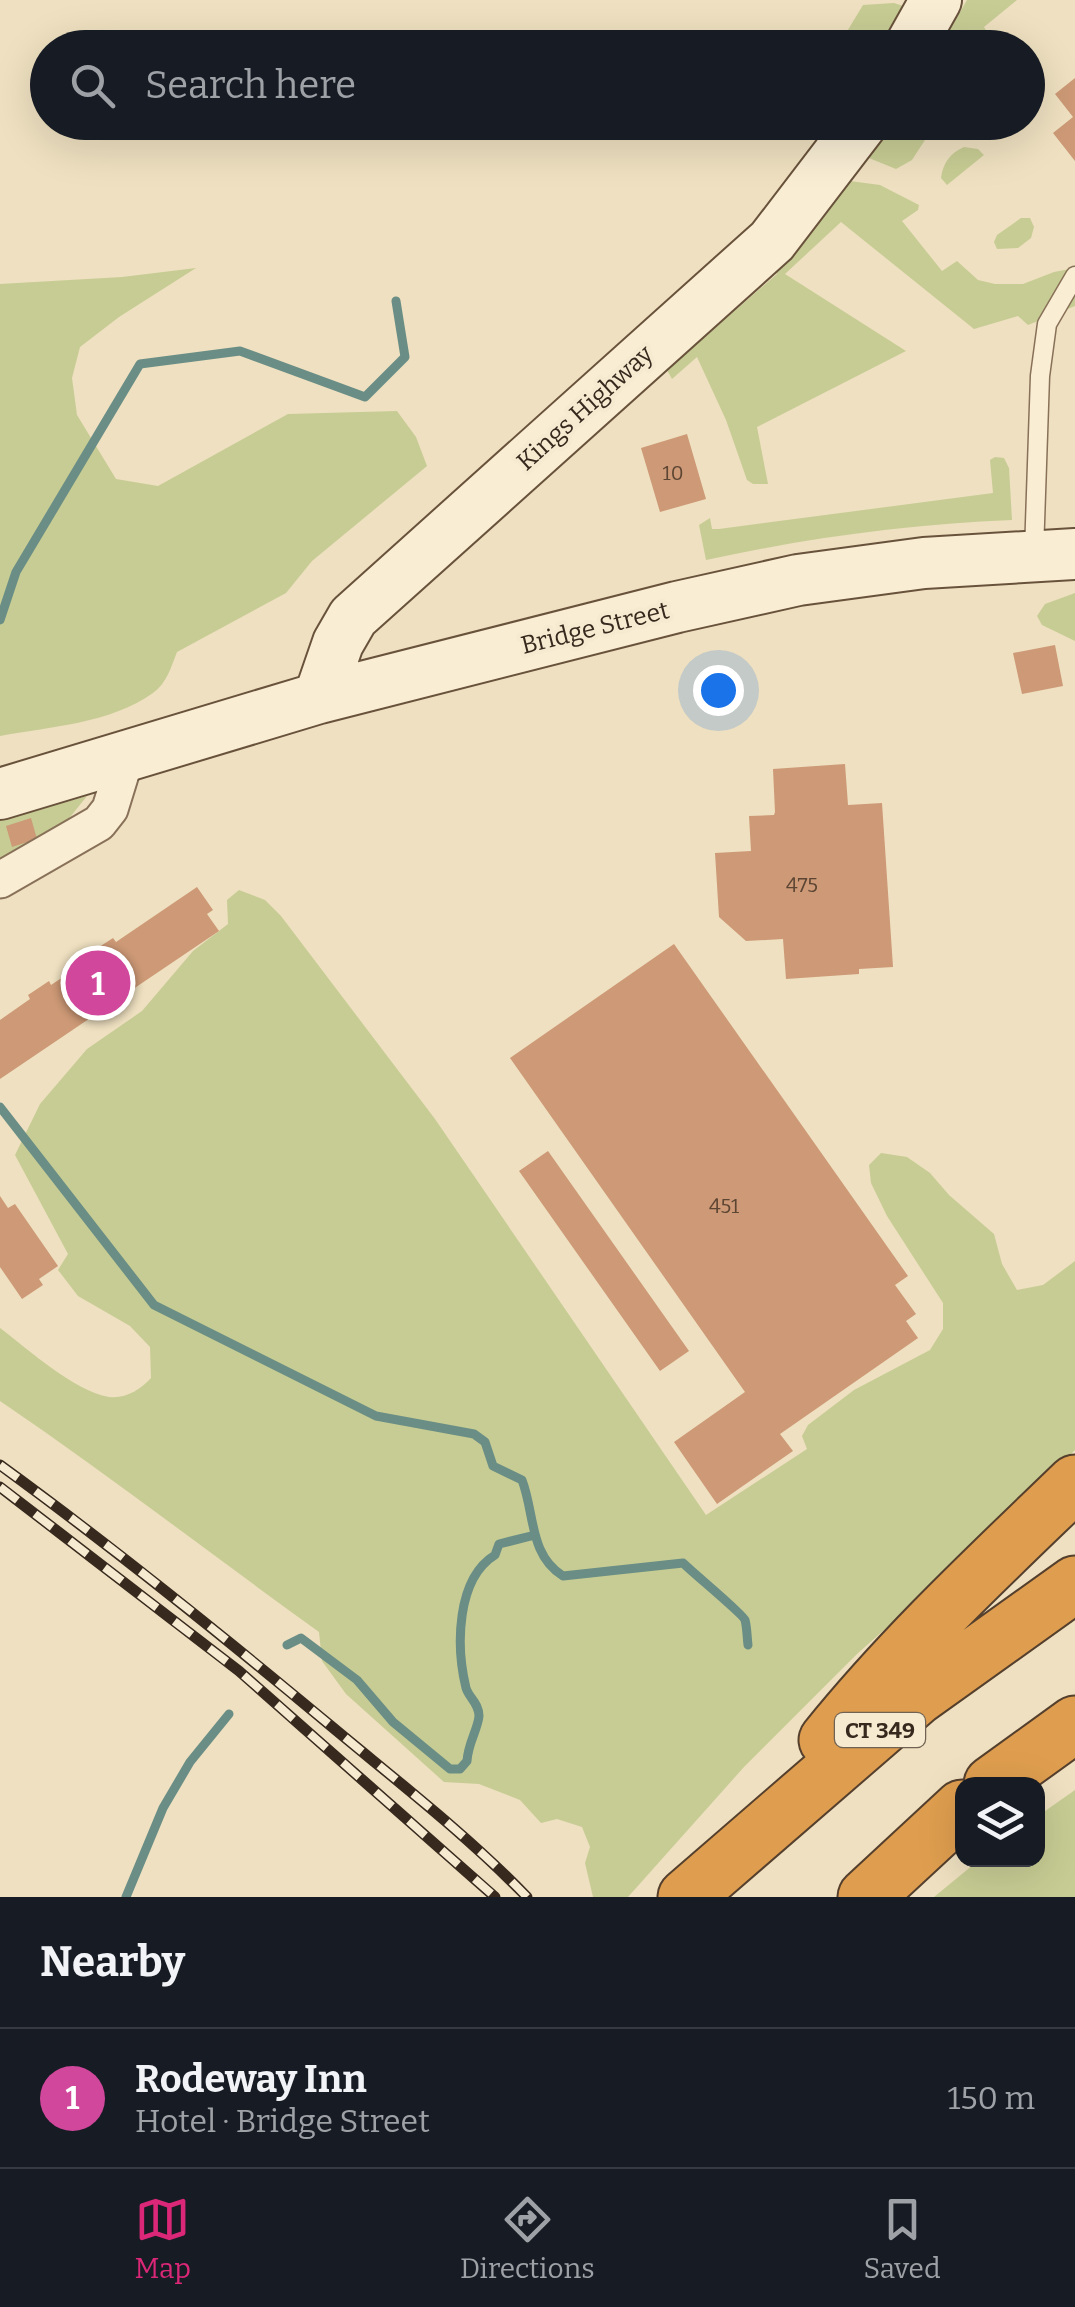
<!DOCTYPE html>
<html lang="en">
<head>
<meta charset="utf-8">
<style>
	:root { --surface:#171b24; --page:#20242c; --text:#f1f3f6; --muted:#9ea1a6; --line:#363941; --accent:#db2777 }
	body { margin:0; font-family:Bitter,serif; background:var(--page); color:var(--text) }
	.controls { position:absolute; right:30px; bottom:30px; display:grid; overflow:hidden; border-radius:20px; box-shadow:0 10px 40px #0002 }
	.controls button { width:90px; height:90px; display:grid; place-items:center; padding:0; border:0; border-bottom:2px solid var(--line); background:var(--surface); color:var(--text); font:50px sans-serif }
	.you { position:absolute; left:718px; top:690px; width:35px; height:35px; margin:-25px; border:8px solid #fff; border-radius:50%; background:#1a73e8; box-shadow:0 0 0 15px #1a73e833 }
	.badge { display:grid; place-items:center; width:65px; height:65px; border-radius:50%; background:var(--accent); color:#fff; font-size:32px; font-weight:700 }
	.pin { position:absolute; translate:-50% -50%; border:5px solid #fff; box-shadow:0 2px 10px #0006 }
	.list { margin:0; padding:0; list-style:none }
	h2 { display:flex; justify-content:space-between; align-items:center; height:130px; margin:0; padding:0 40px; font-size:42px }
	h2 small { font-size:32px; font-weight:400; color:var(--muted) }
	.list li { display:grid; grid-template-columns:65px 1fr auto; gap:30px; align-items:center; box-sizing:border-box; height:140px; padding:0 40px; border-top:2px solid var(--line) }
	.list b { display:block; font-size:38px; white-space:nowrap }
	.list p { margin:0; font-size:32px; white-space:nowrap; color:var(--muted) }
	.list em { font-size:32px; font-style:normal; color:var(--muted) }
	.icon { flex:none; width:55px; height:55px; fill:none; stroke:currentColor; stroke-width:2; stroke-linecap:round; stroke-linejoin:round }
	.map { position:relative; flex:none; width:1075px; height:1897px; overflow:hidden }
	.search { position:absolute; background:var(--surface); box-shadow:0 10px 40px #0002; left:30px; right:30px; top:30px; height:110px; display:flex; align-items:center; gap:25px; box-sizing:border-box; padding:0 35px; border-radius:55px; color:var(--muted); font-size:38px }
	.sheet { height:270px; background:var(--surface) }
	nav { display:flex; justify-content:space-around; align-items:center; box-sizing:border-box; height:140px; border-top:2px solid var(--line); background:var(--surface); font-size:28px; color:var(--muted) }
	nav a { display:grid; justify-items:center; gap:5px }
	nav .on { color:var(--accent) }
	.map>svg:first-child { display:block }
</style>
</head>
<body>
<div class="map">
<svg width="1075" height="1897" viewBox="0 0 1075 1897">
	<rect width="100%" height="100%" fill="#eee0c0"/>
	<path fill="#c7cc94" d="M967,0h50l-33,27 10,16 -3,4h-36l-6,-16z
		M894,3l9,3 -1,4 -22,37 -43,1 26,-43z
		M895,123h41l-24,37 -16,9 -27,-11z
		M964,147l14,2 6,6 -37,30 -6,-7c2,-15 9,-25 23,-31z
		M850,181l30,4 39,20 -1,5 -16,11 40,50 15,-10 21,19 17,4h28l31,-12 21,-4v38l-47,19 -10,-9 -44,13 -133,-107 -56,52 121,77 -149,76 11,57h-15l-6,-4 -21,-60 -29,-63 -25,22 -5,-9 110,-96 -3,-4z
		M1021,218h9l4,9 -3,11 -13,10 -21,1 -3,-7 3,-7z
		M196,268l-77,49 -39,30 -8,31 5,37 39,64 42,7 130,-72 109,-3 19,26 11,29 -115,95 -26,32 -109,59c-6,15 -10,31 -24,41 -41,30 -104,34 -153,43v-452l122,-7z
		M995,457l9,1 5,10 3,52c-103,4 -205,18 -306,40l-7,-35 11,-7 2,11h7l274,-36 -3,-33z
		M1075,593v48l-33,-16 -5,-9 8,-12z
		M87,796l-37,46 -50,26v-47z
		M239,890l26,10 16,16 154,203 271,396 101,-66 -5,-13 6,-11 46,-35 76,-40 13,-21v-26l-56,-87 -16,-33 -2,-18 12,-12 26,4 23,16 19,22 45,39 8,30 15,26 26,-5 32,-24v189l-90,90 -128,114 -113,113 -116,130h-35l-8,-34 5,-16 -8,-20 -25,-8 -16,4 -21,-23 -41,-16 -35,-2 -98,-88 -24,-33 -3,-29c-107,-77 -210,-157 -319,-231v-73c29,22 74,63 109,69 17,2 32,-8 42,-19l-1,-31 -20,-21 -52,-30 -20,-26 10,-16 -53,-99 25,-51 47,-55 55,-38 51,-60 35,-27 -1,-24z
		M1075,1790v107h-141l45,-37h59v-44z"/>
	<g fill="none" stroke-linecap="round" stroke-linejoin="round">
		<path stroke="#6a8e85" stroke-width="9" d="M0,620l16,-48 124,-208 100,-13 125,46 40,-40 -9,-56
			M0,1107l154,198 222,111 98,18 11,8 8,24 29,14c13,34 7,75 41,96l120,-13c10,10 60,51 62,57 2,7 2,17 3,25
			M287,1645l14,-7 56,42 36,42 57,47h10l7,-8c1,-18 11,-32 12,-45 0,-13 -10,-18 -13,-28 -10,-41 -10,-109 29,-133l4,-11 36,-9
			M126,1897l37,-89 27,-46 39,-48"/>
	</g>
	<path fill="#cd9976" d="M1075,78v83l-22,-28 20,-16 -18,-23z
		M687,434l19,65 -46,13 -19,-64z
		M1055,645l8,41 -41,8 -9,-41z
		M845,764l3,41 34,-2 11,164 -34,2v5l-73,5 -3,-40 -37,2 -27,-24 -4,-64 36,-2 -2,-35 25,-1 1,-3 -2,-43z
		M31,818l6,21 -25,8 -6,-21z
		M197,887l16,23 -6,4 12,17 -219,148v-59l30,-21 -2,-4 21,-14 2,4 45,-30 -3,-4 20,-13 3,4z
		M674,944l234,332 -13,9 21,29 -10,7 12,17 -138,96 13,17 -76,53 -43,-62 71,-50 -235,-334z
		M548,1151l141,200 -29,20 -141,-200z
		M0,1196l8,12 7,-4 43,62 -19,13 4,6 -21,14 -22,-32z"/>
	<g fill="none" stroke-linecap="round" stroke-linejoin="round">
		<g stroke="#887158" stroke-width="21">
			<path id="service" d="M1034,552l6,-176 7,-52 28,-48"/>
		</g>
		<g stroke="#887158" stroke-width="39">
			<path id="minor" d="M0,880l99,-57 11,-14 16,-52"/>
		</g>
		<g stroke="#69523b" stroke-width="54">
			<path id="secondary" d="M909,48l27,-48
				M319,698l19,-55 15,-26 419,-376 91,-119
				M0,794l319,-96 358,-91 121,-27 126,-17 151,-9"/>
		</g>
		<g stroke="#553f2d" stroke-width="59">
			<path id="motorway" d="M827,1740c75,-93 162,-174 248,-257
				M992,1784l83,-60
				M686,1897l231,-200 158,-113
				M866,1897l96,-89"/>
		</g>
		<use href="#service" stroke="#f9edd4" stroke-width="18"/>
		<use href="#minor" stroke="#f9edd4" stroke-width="35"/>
		<use href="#secondary" stroke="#f9edd4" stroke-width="50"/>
		<use href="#motorway" stroke="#df9e4f" stroke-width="55"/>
		<g stroke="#37291d" stroke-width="11">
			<path id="rail" d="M0,1465c114,83 223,171 331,261 66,55 136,109 196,171
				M0,1487l239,184 256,226"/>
		</g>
		<use href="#rail" stroke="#f6ead0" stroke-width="8" stroke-dasharray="22" stroke-linecap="butt"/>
	</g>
	<g text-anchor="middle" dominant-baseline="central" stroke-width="8" stroke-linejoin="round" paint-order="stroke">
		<g font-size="20" fill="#5c4533">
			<text x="673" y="473">10</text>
			<text x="802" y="885">475</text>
			<text x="724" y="1206">451</text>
		</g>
		<rect fill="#f6ead0" stroke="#706353" stroke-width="2.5" x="835" y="1713" width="90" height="34" rx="8"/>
		<g font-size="22" font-weight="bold" fill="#37291d">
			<text x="880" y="1730">CT 349</text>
		</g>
		<g font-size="25" fill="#37291d" stroke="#f6ead0">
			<text transform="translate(585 408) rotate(-42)">Kings Highway</text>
			<text transform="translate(595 628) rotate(-14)">Bridge Street</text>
		</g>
	</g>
</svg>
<div class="controls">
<button><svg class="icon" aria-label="layers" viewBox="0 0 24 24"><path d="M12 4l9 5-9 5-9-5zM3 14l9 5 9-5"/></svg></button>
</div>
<div class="you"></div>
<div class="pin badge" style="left:98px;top:983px;background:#d1479c">1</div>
<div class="search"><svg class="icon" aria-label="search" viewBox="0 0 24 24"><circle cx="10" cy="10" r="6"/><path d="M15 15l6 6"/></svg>Search here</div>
</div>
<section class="sheet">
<h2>Nearby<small></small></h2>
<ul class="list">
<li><span class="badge" style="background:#d1479c">1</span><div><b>Rodeway Inn</b><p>Hotel · Bridge Street</p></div><em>150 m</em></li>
</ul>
</section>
<nav>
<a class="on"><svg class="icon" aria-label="map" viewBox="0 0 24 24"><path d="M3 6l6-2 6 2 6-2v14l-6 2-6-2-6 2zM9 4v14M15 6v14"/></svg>Map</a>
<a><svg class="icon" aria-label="directions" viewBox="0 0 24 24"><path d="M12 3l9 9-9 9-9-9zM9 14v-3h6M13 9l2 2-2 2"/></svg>Directions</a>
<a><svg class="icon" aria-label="saved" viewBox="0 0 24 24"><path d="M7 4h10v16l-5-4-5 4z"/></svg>Saved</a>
</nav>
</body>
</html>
